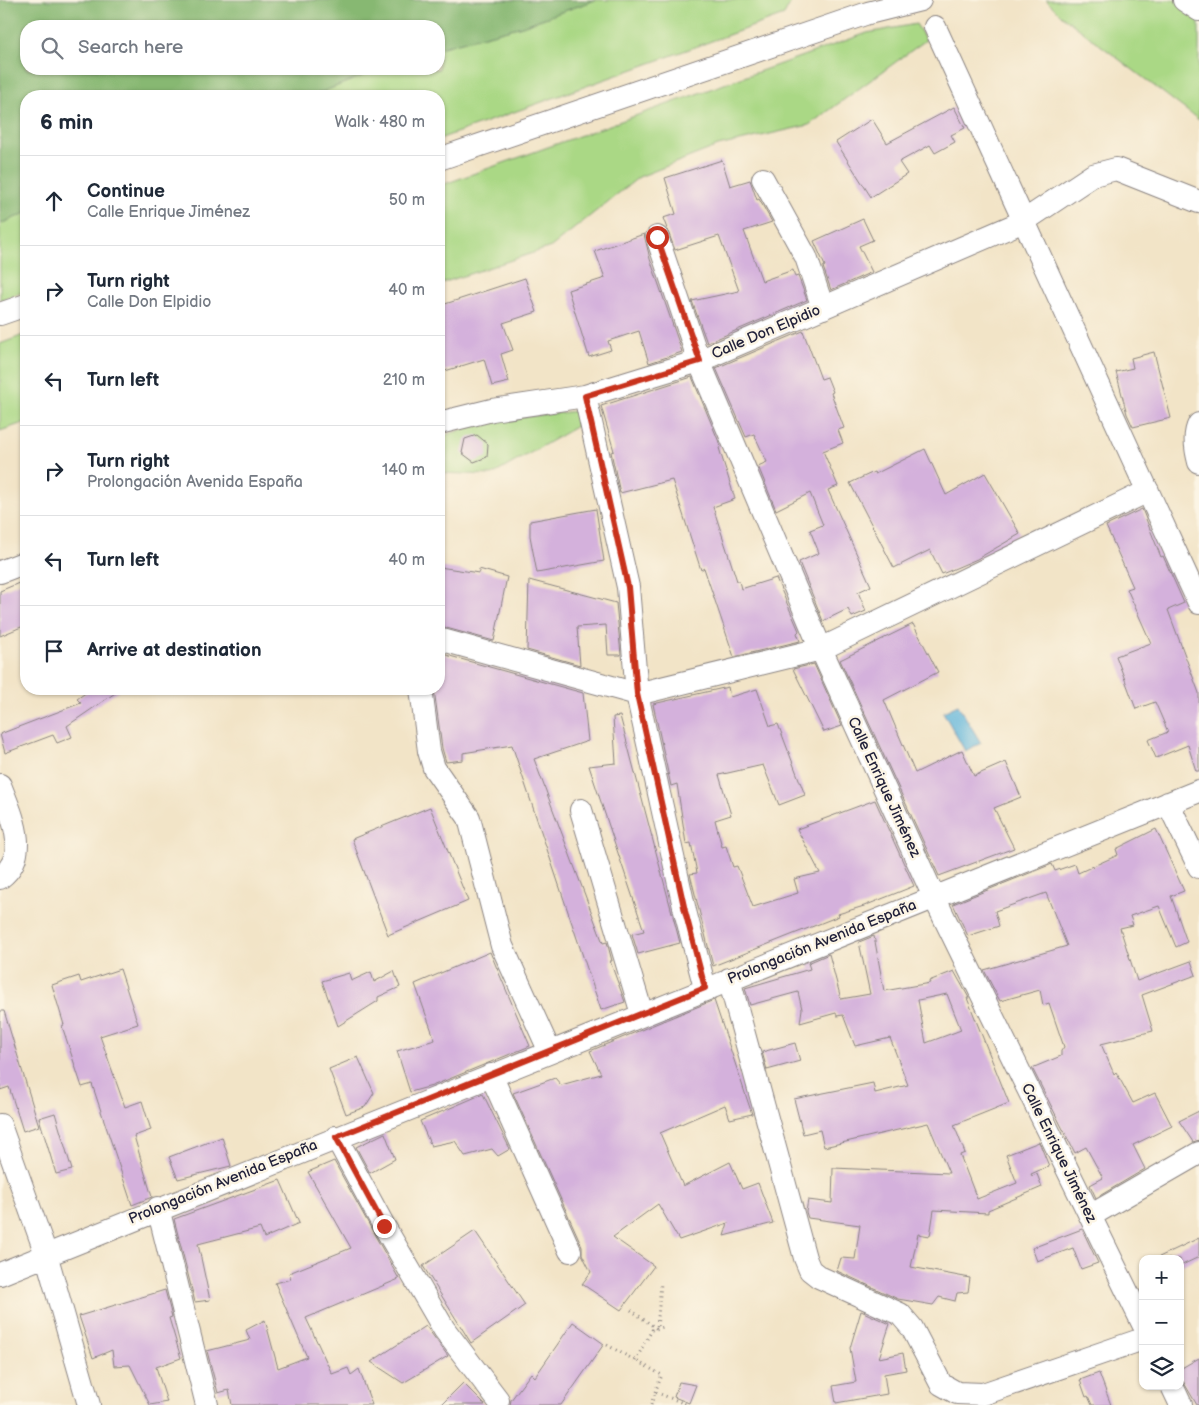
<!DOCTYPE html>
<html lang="en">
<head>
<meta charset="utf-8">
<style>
	:root { --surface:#fff; --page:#f6f6f7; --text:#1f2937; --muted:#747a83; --line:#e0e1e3 }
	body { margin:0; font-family:"Balsamiq Sans",sans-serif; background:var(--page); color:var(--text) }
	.controls { position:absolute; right:15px; bottom:15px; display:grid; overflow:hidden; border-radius:10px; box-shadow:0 1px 4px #0004 }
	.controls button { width:45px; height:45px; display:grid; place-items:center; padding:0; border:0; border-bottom:1px solid var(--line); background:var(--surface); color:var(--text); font:25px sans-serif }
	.stop { position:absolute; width:15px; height:15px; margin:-11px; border:4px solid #c8321e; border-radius:50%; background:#fff }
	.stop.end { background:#c8321e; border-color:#fff; box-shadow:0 1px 5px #0008 }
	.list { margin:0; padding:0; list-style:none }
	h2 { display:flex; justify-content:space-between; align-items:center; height:65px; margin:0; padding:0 20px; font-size:21px }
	h2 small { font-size:16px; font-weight:400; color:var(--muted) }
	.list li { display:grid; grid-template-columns:32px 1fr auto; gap:15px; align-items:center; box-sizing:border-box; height:90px; padding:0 20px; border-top:1px solid var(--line) }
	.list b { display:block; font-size:19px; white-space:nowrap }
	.list p { margin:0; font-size:16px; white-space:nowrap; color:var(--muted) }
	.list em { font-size:16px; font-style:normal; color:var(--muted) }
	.icon { flex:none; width:28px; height:28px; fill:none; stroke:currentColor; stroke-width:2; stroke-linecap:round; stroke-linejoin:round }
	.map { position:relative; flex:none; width:1199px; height:1405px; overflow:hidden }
	.search { position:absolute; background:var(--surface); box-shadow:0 1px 4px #0004; left:20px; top:20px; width:425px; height:55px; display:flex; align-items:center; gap:12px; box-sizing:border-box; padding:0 18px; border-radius:20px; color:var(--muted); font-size:19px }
	.panel { position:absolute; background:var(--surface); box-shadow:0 1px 4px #0004; left:20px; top:90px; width:425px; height:605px; border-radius:20px }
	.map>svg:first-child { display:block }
</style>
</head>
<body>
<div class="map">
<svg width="1199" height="1405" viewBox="0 0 1199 1405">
	<rect width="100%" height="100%" fill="#fcf5e5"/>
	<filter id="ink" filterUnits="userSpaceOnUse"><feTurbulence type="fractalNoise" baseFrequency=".02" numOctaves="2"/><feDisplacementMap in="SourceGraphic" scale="10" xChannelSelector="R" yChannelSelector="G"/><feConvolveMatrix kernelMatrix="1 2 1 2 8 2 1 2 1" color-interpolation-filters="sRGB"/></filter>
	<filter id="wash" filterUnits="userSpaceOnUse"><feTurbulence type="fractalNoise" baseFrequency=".0096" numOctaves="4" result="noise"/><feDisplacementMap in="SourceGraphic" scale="20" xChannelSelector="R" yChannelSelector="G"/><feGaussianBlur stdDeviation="1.12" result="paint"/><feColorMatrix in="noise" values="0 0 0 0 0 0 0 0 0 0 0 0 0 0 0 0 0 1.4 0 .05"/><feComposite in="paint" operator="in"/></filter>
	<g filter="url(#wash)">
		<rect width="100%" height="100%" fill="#f2e4c7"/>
		<path fill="#aad885" stroke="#667d60" d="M595,0h197l-8,15 -345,124v-43h-127l68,-27h59v-21l83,-22z
			M1046,0h153v120l-137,-104z
			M916,24l10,16 -117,85 -91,21 -79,31 -88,70 -112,37v-98l428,-153z
			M26,213v78l-26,9v-76z
			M26,334v88l-26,9v-87z
			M576,411l3,14 -87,50 -52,-2 -1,-36 50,-16z"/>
		<path fill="#87b872" stroke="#546d56" d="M0,0h595l-73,26 -83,22v-22h-413v43h354l-68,27h-286v117l-26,11z"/>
		<path fill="#5db4da" stroke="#406b8a" d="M958,705l23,38 -16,8 -22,-39z"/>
		<g id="blocks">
			<path fill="#d4b1dc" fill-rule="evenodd" d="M954,107l11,21 -14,7 4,7 -20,11 -5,-8 -31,17 8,12 -36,23 -35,-55 36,-23 15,24z
				M722,160l8,26 20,-6 7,20 2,-1 13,23 -28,9 18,50 31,-11 2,7 3,-1 9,24 -100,43 -15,-42 47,-10 -20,-55 -44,14 -12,-32 13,-4 -11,-36z
				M863,219l10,21 -14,6 13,26 -41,18 -8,-23 2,-1 -11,-25z
				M644,234l6,25 32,93 -33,11 -10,-32 -31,10 3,9 -22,7 -21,-67 37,-12 -10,-27z
				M525,278l12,34 -34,11 10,27 -12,4 8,28 -17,4 -8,-27 -39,12 -6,-17v-48z
				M803,331l18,48 6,-2 6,15 -2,1 13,35 -6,2 5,13 -20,8 15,35 -10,4 43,96 -13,6 8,19 -14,6 -4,-8 -25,12 -24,-59 20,-9 -9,-23 13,-5 -13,-32 -34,17 -18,-44 9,-4 -13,-28 -8,3 -30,-69z
				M1154,352l17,66 -38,9 -6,-13 -11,-42 17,-4 -2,-10z
				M692,377l29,70 -2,1 16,51 -22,8 24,74h2l2,8 35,-11 23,53 -2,2 3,8 -66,16 -30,-89 -3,2 -29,-90 -52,13 -9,-41 3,-1 -13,-45z
				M477,435l11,9 -1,13 -13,5 -12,-9 3,-14z
				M925,449l21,46 39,-22 35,61 -43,25 -35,15 -12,-24 -36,18 -44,-85 24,-11 1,2z
				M596,509l8,52 -67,12 -7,-37v-15z
				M1142,509l19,48 2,-1 21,47 -16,7 31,83v78h-3l-8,-26 -32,13 -8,-18 20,-8 -13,-30 -19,7 -20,-53 35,-13 -24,-54 6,-2 -27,-61z
				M439,567l40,6v-4l28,8 -13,64 -55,-15z
				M26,580v45l-26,11v-45z
				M529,580l87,23 5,52h-13l-2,-30 -29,2 3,38 -53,-15z
				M913,624l25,48 -54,28 31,73 47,-23 12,26 32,-14 15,35 -27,11 20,40 -75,28 -99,-216z
				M439,653l144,40 5,48 -54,18 69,184 4,-1 5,19h-2l15,41 -24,8 -89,-265 -49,8v7l-17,2 -4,-14 -8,-59h5z
				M814,664l28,62 -18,6 -31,-63z
				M728,687l2,10 27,-8 13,37 8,-2 27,71 -26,10 -16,-40 -44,10 12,40 -16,5 7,27 4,-1 7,21 4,-1 16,41 45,-14 -4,-14 26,-6 -23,-44 78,-29 39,86 -50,20 -26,8 1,2 -126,50 -23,-92 7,-1 -6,-30 -5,1 -9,-60 -6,2 -18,-82z
				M91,689h30l-54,37 5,11 -15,6 -4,-8 -48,18 -5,-19 81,-31 -4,-4z
				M620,716l60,227 -42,11 -6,-20 12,-3 -55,-165 27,-3 -3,-46z
				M430,807l38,94 -80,34 -36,-96z
				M1156,829l28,62 -13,5 16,46 -11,5 -17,-41 -29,10 3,9 -13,3 17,53 54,-20 5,14 -54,20 11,36 -52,13 13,30 2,-2 17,31 22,-10 17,33 -39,19 12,24 -49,29 -6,-13 13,-7 -17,-31 -11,6 -43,-85 29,-12v-5l3,-4 -15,-44 -6,2 -3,-15 -40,11 -16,-31 83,-24 -21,-53 -51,18 4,15 -31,10 -15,-32 99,-40 3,7 20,-7 3,9 40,-18 -2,-6z
				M874,936l10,55 46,-8 -1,-2 25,-10 15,27h-2l42,105 -55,22 11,28 -5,2 17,44 40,-16 -11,-28 33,-13 10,24 -18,8 1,2 5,-2 5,13 -54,23v3l-54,-3 -4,26 -12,-2 -7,33 59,11 -2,14 -11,1 -2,8 -16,-4 -6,8 -35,-6 -61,-28 4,-13 14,1 5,-34 -52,-7 -2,-6 2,-12 24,3 1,-35 116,5 -21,-50 -104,24 -4,-17 -17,4 -9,-35 79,-16 2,10 33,-8 -18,-47 -35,8 -12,-31 -6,1 -1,-3 -36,10 2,-14 -4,-17 -48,13 -5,-17 65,-19 -2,-6 21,-9 12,45 29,-5 -11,-52zM947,994l14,36 -35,13 -8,-43z
				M490,952l40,94 -98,40 -22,6 -13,-41 38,-11 -20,-56z
				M120,969l18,55 -38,12 25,71 17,-6 9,29 -17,6 18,61 -20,8 -40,-121 -10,3 -20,-61 2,-1 -12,-40 27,-9 2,6z
				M394,971l6,16 -22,10v4l-40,25 -16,-45 27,-8 2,8 20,-9 3,10z
				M714,1000l38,114 -22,5 -5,-14 -65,28 23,53 47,-24 12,27 16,-6 15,40 -49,13 4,-13 -49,17 -21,-36 -45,33 41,29 -33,44 -39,-26 9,-12 -9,-18v-8l-69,-153 42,-15 6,7 40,-11 -11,-23z
				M0,1011h4l35,115 -16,5 -14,-44 -9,3z
				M795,1043l5,18 -33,9 -5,-18z
				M358,1057l16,36 -9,14 -19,7 -17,-45z
				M483,1094l27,55 -12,7 -6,-7 -27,7 -10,-15 -24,5 -11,-25z
				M1199,1111v29l-6,2 -14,-21z
				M55,1113l17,57 -16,4 -17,-56z
				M385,1133l10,26 -25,14 -14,-26z
				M222,1137l9,29 -53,13 -9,-22z
				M334,1161l65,118 -93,39 26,56 16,-6 3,7 8,-6 13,36h-140l-3,-15 -11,3 -11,-42 43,-11 -4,-10 19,-10 13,48 29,-11 -32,-74 16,-4 -2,-6 62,-25 -43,-76z
				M280,1180l19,43 -35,15 -4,-10 -62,16 12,56 -15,2 -21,-83z
				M1082,1229l16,34 -17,6 -8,-21 -36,13 -5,-13z
				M475,1231l50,74 -54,38 -48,-77z
				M1199,1238v19l-19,9v-7h-25z
				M165,1290l7,27 -3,1 12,40 -25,9 11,35 -17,3 -20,-40 -16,1 -2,-16 -19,8 -14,-42z
				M861,1311l29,13 -11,34 24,-5 3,17 -22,4 3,20 -51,9 -3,-17 23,-4 -6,-34z
				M573,1322l31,22 -43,61h-51l1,-5 20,-27 4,4z
				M426,1326l22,30 -45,27 -32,-21z
				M1199,1358v47h-2l-17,-29v-7z
				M1099,1373l12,32h-19l-4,-9 -2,1 -6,-17z
				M679,1382l17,3 -7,18 -15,-6z
				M463,1383l22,22h-44z"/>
		</g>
	</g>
	<g filter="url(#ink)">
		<use href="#blocks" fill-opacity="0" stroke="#8a8381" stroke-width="1"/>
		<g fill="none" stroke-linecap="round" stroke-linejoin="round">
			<g stroke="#8a8381" stroke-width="24">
				<path id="minor" d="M1184,0l15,10
					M935,27l264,576
					M439,159l429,-146 52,-13
					M763,179l43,78 17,51
					M657,237l42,124 122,288 113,248 209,427
					M0,314l26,-9
					M585,396l43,191 9,107 48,217 20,77
					M439,423l53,-13 93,-14 114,-35 325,-140 69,-46 23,-6 83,33
					M1199,424c-6,11 -3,27 0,38
					M0,572l26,-10
					M439,639l198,55 184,-45 327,-158
					M421,689l8,62 5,17 35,50 33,128 48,106
					M0,785c11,29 32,69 0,93
					M1168,803l31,64
					M581,810l61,204
					M729,979l76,279 5,12 9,7 81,37 12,14 29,56 16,9 26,1 160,-55
					M491,1075l79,176
					M0,1125l46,129 43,151
					M336,1137l48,89 60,103 54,71
					M158,1208l49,197
					M1090,1216l109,-63
					M0,1274l1199,-483
					M1172,1386l9,19"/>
			</g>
			<path stroke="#8a8381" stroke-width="3" stroke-dasharray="1 4" stroke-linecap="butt" d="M631,1310l26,19 4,-46
				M607,1345l55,30 -7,17
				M635,1361l17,-31 12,-3
				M651,1405l4,-13 33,13"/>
			<use href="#minor" stroke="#fff" stroke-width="22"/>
		</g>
	</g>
	<g fill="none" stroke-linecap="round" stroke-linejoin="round" filter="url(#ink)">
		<path stroke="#c8321e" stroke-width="6" d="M384,1226l-48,-89 369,-149 -20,-77 -48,-217 -9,-107 -43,-191 115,-35 -43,-124"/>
	</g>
	<g text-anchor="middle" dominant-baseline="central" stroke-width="5" stroke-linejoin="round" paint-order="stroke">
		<g font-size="15" fill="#22223b" stroke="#fcf5e5">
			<text transform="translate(766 332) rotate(-23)">Calle Don Elpidio</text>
			<text transform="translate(884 787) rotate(65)">Calle Enrique Jiménez</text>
			<text transform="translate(822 942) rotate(-22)">Prolongación Avenida España</text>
			<text transform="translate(1059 1153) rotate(64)">Calle Enrique Jiménez</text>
			<text transform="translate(223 1182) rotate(-22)">Prolongación Avenida España</text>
		</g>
	</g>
</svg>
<div class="controls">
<button>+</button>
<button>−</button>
<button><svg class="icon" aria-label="layers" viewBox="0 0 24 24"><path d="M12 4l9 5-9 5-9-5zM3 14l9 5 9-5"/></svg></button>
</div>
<div class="stop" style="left:657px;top:237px"></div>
<div class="stop end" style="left:384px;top:1226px"></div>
<div class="search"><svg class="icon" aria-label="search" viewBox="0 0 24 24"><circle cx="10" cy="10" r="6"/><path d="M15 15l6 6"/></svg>Search here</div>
<section class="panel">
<h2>6 min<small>Walk · 480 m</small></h2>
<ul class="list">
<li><svg class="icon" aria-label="ahead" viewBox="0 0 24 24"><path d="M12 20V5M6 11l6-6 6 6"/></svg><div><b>Continue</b><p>Calle Enrique Jiménez</p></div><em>50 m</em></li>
<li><svg class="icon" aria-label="right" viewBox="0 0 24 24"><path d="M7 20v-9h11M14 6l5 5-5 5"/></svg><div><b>Turn right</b><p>Calle Don Elpidio</p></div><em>40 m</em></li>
<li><svg class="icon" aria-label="left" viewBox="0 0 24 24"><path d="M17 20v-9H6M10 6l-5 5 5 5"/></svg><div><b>Turn left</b></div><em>210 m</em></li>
<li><svg class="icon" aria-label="right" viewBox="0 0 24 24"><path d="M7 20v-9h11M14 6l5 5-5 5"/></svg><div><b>Turn right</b><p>Prolongación Avenida España</p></div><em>140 m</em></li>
<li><svg class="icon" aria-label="left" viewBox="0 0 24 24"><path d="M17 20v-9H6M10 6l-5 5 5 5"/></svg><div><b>Turn left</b></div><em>40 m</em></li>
<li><svg class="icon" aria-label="arrive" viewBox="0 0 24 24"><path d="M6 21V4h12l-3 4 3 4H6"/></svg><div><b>Arrive at destination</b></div></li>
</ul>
</section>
</div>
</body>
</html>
